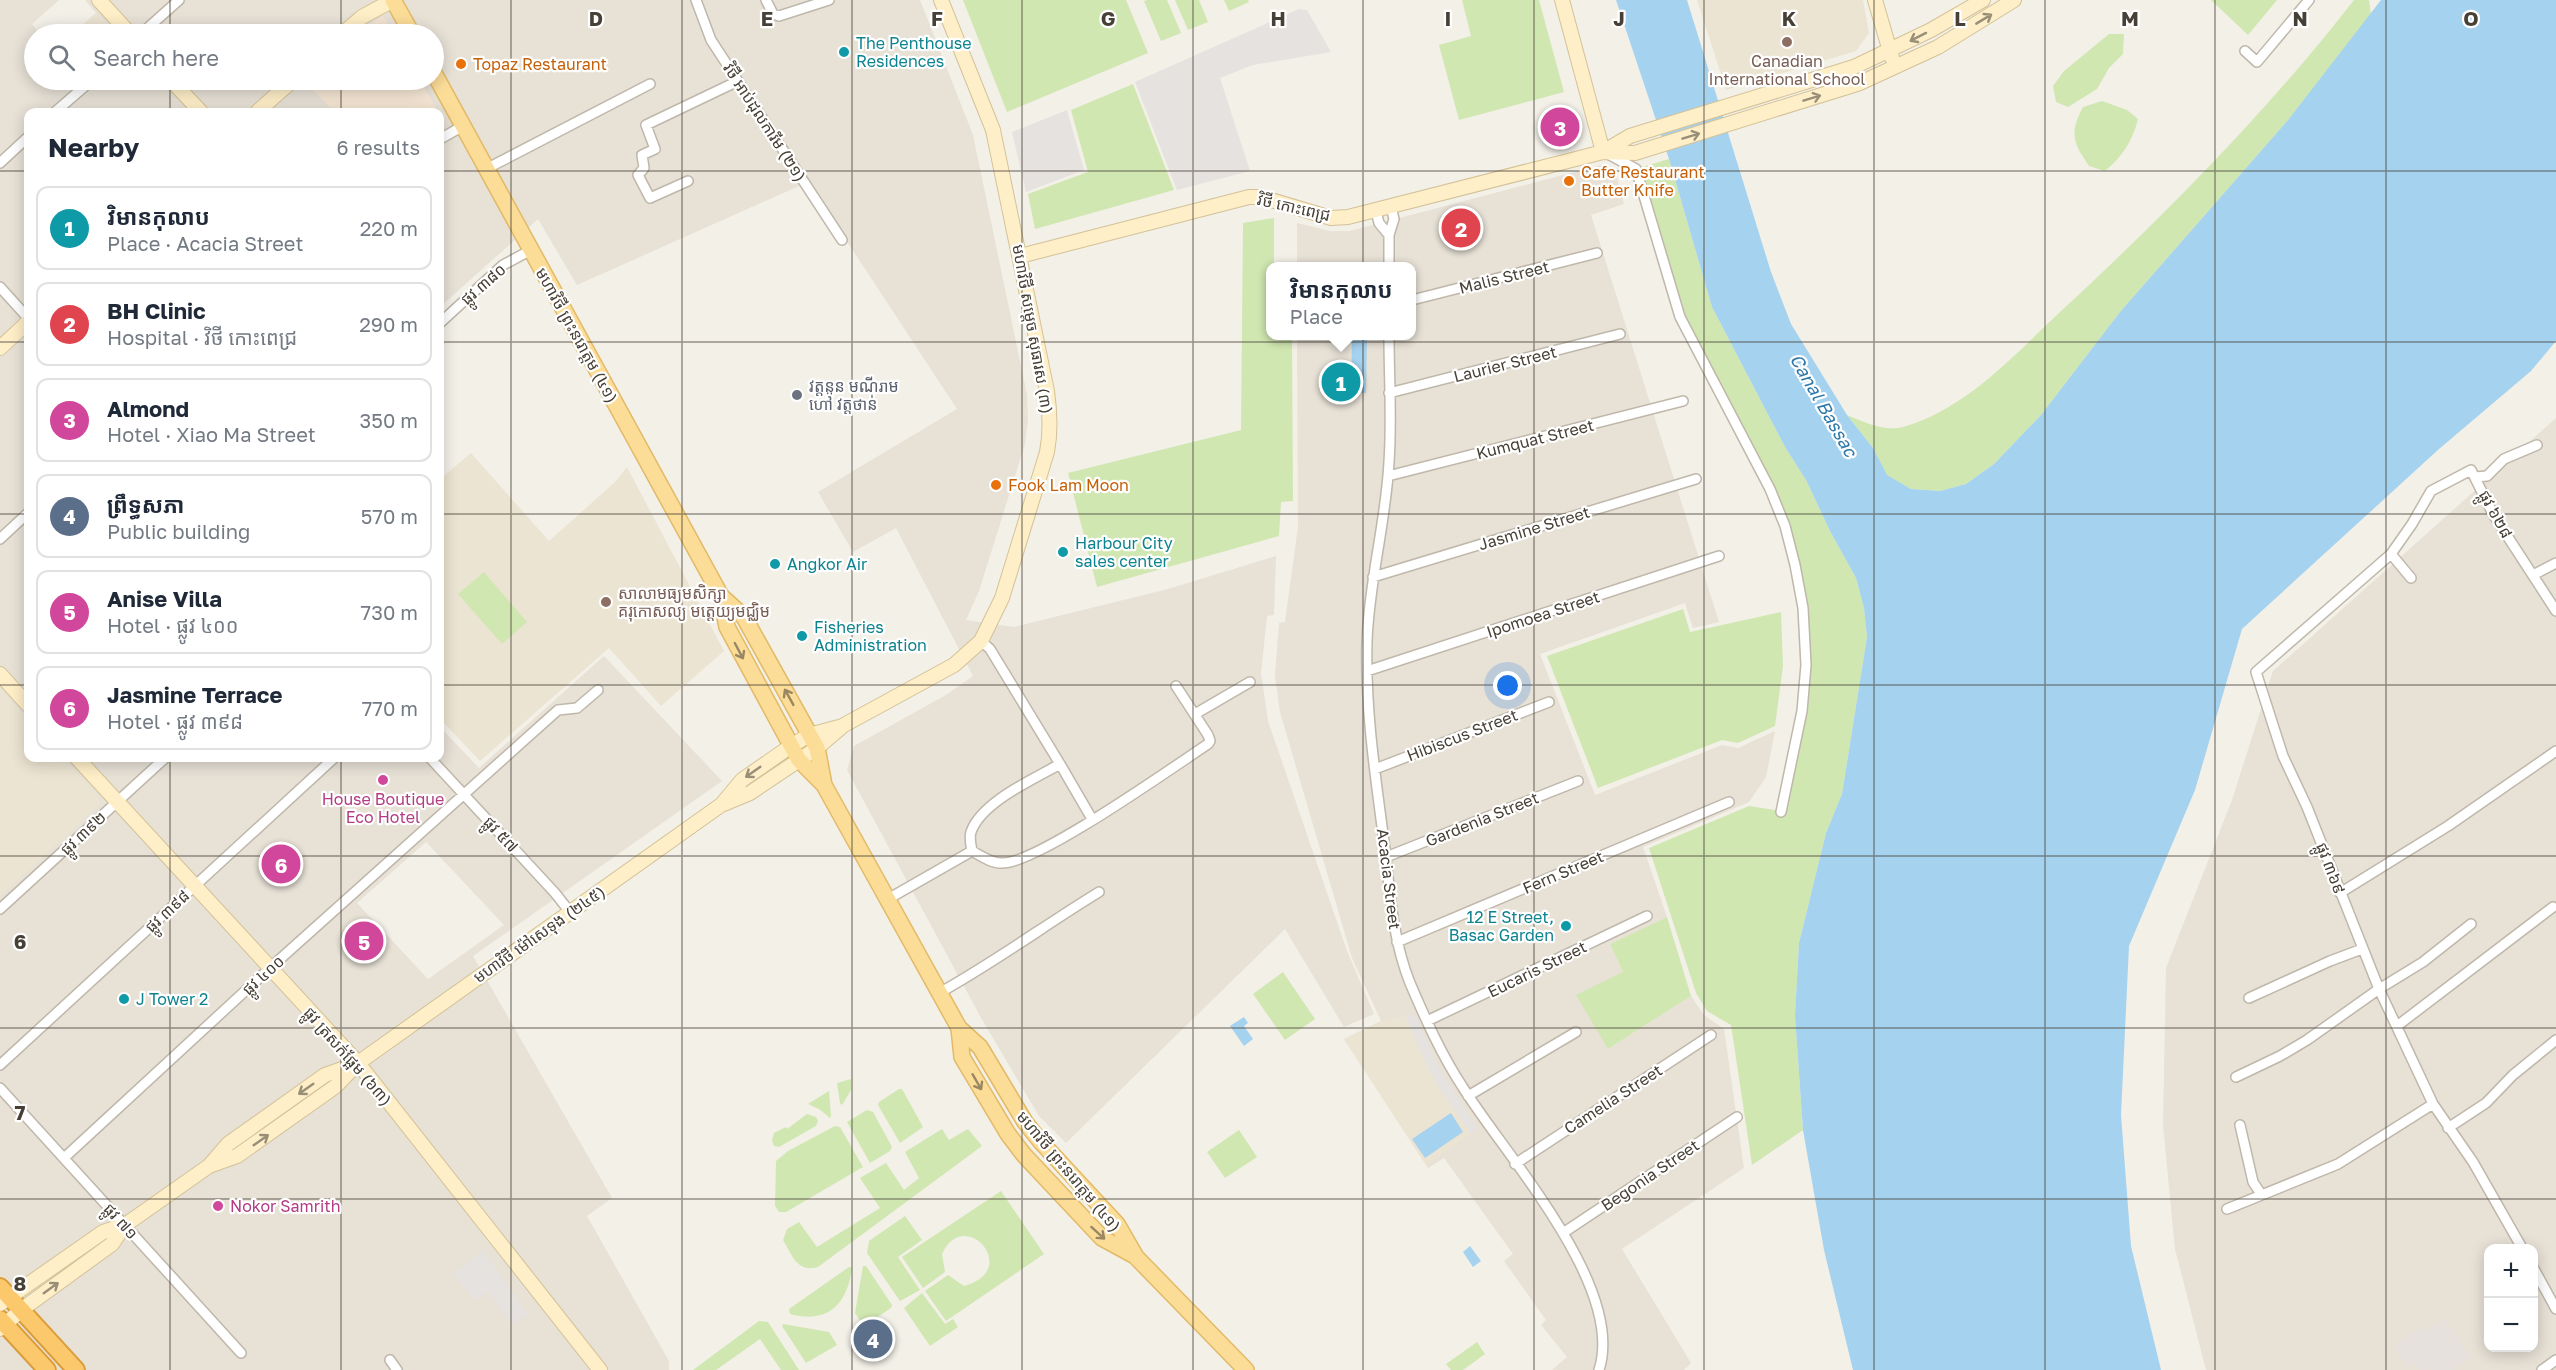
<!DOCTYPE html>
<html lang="en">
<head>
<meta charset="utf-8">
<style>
	:root { --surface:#fff; --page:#f6f6f7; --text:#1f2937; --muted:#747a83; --line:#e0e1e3; --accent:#2563eb }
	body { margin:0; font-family:"Golos Text","Noto Sans Khmer",sans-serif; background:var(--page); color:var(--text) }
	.controls { position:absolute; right:18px; bottom:18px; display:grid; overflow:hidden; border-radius:12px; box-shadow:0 3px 15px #0003 }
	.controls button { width:54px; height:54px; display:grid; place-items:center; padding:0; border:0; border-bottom:2px solid var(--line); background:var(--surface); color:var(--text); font:30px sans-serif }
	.you { position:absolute; left:1508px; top:686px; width:21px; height:21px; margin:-15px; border:4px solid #fff; border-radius:50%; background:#1a73e8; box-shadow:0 0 0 9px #1a73e833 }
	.badge { display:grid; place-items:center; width:39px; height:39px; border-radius:50%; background:var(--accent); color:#fff; font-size:20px; font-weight:700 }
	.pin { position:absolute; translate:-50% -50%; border:3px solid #fff; box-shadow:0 2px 6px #0006 }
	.popup { position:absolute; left:1266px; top:262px; width:150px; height:78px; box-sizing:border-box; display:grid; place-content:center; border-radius:12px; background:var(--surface); filter:drop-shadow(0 2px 4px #0005); font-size:20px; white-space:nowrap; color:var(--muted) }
	.popup b { font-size:22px; color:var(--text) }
	.popup::after { content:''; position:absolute; left:50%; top:100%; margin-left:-12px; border:12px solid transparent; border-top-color:var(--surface) }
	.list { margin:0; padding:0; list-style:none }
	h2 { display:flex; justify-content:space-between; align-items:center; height:78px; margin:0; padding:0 24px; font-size:26px }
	h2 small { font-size:20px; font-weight:400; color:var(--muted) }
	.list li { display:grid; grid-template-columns:39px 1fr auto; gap:18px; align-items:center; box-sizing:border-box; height:84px; margin:0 12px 12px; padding:0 12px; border:2px solid var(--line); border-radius:12px }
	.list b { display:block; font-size:22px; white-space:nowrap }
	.list p { margin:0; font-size:20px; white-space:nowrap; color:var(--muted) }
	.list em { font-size:20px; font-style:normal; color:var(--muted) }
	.icon { flex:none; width:33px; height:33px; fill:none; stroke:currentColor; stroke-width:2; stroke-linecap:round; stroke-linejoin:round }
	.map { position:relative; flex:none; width:2556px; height:1370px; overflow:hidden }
	.search { position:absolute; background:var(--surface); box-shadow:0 3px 15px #0003; left:24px; top:24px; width:420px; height:66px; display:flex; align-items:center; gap:15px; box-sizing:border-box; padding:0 21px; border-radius:33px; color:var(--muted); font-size:22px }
	.panel { position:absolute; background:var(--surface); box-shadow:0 3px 15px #0003; left:24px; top:108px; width:420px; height:654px; border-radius:12px }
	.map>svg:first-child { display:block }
</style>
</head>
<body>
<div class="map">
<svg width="2556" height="1370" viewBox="0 0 2556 1370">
	<rect width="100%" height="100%" fill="#f3f0e8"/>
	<path fill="#e7e1d6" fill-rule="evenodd" d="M0,0h59l-27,24 8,10h-6v46h400v-46h-362l24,-21 -11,-13h835l53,135 54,260 1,24 -3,25 -46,147 -13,29 48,7 154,-38 108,-33 -2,59 -7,1 -6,57 7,48 79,230 27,63 -30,13 -59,-98 -219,214 -27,-27 -59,-100 -133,-246 7,-24 92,-51 27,-19 -77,-148 -43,24 -35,-60 139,-83 -149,-227 -231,103 -39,-66 -98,88v-195h-412v646h146l4,4 5,-4h257v-31l39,41 125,-112 118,125 -249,175 139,242 -25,18 82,145v9h-669zM426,842l78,83 -76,54 -71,-76z
		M1605,164l12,14 7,26 -33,11 128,407 -26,6 -8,-25 -145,51 55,141 127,-50 16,3 37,-17 -9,46 -17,25 -106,45 24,70 -57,27 13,28 -15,77 83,-53 13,19 20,14 20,139 -122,81 69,114 -7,7h-132l15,-13 -26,-32 5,-5 -42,-59 9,-7 -69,-96 -16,10 -84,-129 37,-18 -29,-63 -72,-246 -5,-36 4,-53 6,-1 13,-95 -1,-191h115v-70h-115v-43l33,8h20z
		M2556,418v952h-350l-31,-121 -12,-124 3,-157 66,-168 41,-129zM2488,1248h46v100h-46z"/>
	<path fill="#f5e6d3" d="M383,16l11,18h-36l8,-7z
		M309,80h111l18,32h-104l-28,-30z"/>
	<path fill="#e6e1dc" d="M2444,1318l27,39 -18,13h-33l-5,-7 -7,4 -15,-22 28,-19 4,5z"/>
	<path fill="#ece4d2" d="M1697,0h166l6,33 -13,18 -130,39z
		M97,13l20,21h-45l12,-10z
		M471,453l78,88 66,-59 12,-15 97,184 -63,55 -52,-58 -129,113 -40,-42v-240z
		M0,689l28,31v38h35l36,39v8l-99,91z
		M1405,1016l33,70 33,48 -45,31 -82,-126 37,-18z"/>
	<path fill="#d0e7b1" d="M963,0h163l22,53 -141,59z
		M1147,0h20l14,33 -20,8 -17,-40z
		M1175,0h24l9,22 -20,8z
		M1224,0h24l1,2 -20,9z
		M1462,0h77l25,92 -105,28 -20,-75 32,-9z
		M2211,0h66l-29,35z
		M2354,0h15l2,14 -83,106 -168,192 -79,103 -47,49 -28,20 -26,7 -29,-2 -25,-14 -13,-27 -26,-33c17,7 37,17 56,12 63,-18 110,-71 156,-114 105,-97 207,-200 295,-313z
		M2109,34h15l-1,20 -14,14 -12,21 -29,18 -12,-5 -3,-16 11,-15z
		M1133,84l41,106 -139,39 -7,-35 60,-22 -17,-62z
		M2102,101l25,9 11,9c-5,21 -16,38 -33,52l-16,-5c-16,-23 -20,-33 -6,-59z
		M1669,159l43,148 73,140 21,33 24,51 26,47 8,30 3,29 -25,157 -16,39 -27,110 -4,73 8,114 -51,35 -21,-140 -24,-14 -11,-18 -47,-145 100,-42 32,5 21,-100 1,-103 -18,-82 -105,-209 -44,-148z
		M1274,218v48h-4v70h22l1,165 -12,1 -2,34 -182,51 -29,-114 173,-43 2,-207z
		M484,572l43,50 -25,22 -44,-50z
		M1683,609l7,23 91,-20 2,54 -8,60 -37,17 -16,-3 -124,48 -51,-132z
		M1667,917l24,79 -83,53 -32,-54 47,-23 -13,-28z
		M1283,972l32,47 -30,21 -32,-46z
		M851,1079v11l-9,15 -2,-2 -3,-20z
		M899,1089h3l21,38 -23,16 -22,-38 1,-3z
		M829,1091l2,25 -1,2 -11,-9 -11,-5z
		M867,1110l6,2 19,35 -2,4 -20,12 -23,-41z
		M807,1114l9,3 2,4 -2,5 -37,21 -5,-1 -2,-6 2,-7 12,-6 1,2z
		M835,1126l5,1 23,40 -77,45h-7l-4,-6 1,-45 12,-10z
		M942,1129l7,11 19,-11 14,17 -164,121c-21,6 -26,-12 -35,-27l4,-11 12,-7 18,25 63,-39 -20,-30 26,-15 18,27 15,-12 -14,-26z
		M1239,1130l18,27 -32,21 -18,-26z
		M1001,1191l43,63 -98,67 -21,-30 23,-16 16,11c59,-16 0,-81 -22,-32l3,18 -22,16 -21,-31z
		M905,1216l17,24 -24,17 22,33 -20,11 -33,-48 2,-12z
		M863,1266h3l26,39 -1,3 -27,18 -9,-13z
		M849,1267l3,1c-5,37 -24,56 -62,46l-1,-5z
		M922,1293l23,31 8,-5 5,8 -28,19 -26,-38z
		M759,1321l9,1 31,48h-18l-21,-31 -44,31h-23z
		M783,1324l46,8 8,13 -31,18 -24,-37z
		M1477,1342l8,12 -22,16h-12l-5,-6z"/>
	<path fill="#e5e2df" d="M1299,9l8,1 24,42 -78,13 -33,13 30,93 -73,19 -42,-108z
		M1067,110l17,60 -58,22 -14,-60z
		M1415,1014l22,51 41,64 -7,5 -33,-48 -17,-32 -16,-38z
		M483,1251l45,63 -16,11 -24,-34 -14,10 -21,-28z"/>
	<path fill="#a5d2ef" d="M1616,0h71l84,272 20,52 56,91 26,33 14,27 24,14 29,2 26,-7 28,-20 47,-49 79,-103 168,-192 93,-120h175v341l-25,30 -92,78 -197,180 -47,161 -66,156 -8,169 10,131 30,124h-308l-29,-120 -21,-120 -8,-114 4,-73 27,-110 16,-39 25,-157 -3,-29 -8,-30 -26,-47 -24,-51 -21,-33 -73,-140 -43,-148z
		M1352,336h15l-1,57h-15z
		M1244,1017l4,6 -4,3 9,13 -9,7 -14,-20z
		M1451,1113l12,19 -38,26 -13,-19z
		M1470,1246l11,15 -8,6 -10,-15z"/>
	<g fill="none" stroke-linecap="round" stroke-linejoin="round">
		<g stroke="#bfb7aa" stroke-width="12">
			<path id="street" d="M696,0l15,40 131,200
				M766,0l7,14 6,2 50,-16
				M141,34l38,-34
				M2245,51l12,11 52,-62
				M55,112l37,-32
				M440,139l23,-13
				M1608,154l28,15 44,148 90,172 15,37 10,39 8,43 3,57 -4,46 -21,101
				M0,163l28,-26
				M486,169l164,-85
				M688,181l-38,17 -12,-23 6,-7 -2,-13 13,-6 -9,-24 92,-44
				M1376,211l3,12 10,12
				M1389,266v-31l5,-16 -3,-12
				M0,287l28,31
				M1412,300l185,-47
				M440,323l63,-58 28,-15
				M1389,336c0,41 3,84 0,126 -3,60 -20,119 -22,179 -2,70 9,139 18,208 5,45 8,92 25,134 15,35 31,71 52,103 42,68 164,200 137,284
				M1389,393l231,-59
				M1388,476l295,-75
				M2475,477l12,-1 17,-17 33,-14
				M0,539l28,-26
				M2391,554l20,24
				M2533,575l23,-12
				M1373,577l323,-98
				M1367,671l352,-115
				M1195,714l55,-32
				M430,758l125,135 15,19
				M1060,764l32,55
				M1375,769l174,-67
				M972,851c9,5 19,12 29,12 33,3 172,-96 207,-119l2,-3 -2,-6 -32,-49
				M972,851c-1,-6 -3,-13 -1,-19 10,-30 63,-53 89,-68l-70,-115 -9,-8
				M1386,857l192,-76
				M2340,893l108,-67 108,-75
				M888,899l84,-48
				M0,909l165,-151
				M1397,942l332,-140
				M939,993c56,-31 106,-68 160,-101
				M2249,998l81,-37 32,-12
				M1427,1021l220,-105
				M2397,1026l156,-119
				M0,1065l334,-307
				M2236,1077l44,-21 27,-16 72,-51 44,-27 48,-38
				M0,1088l241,265
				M1468,1096l108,-64
				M2240,1125l13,57 8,12
				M2448,1128l38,-25 27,-28 43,-35
				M64,1158l206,-190 288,-258 19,-2 21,-18
				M1515,1164l196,-129
				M2227,1209l111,-45 95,-60
				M1563,1233l174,-116
				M2522,1248l-49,-86 -40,-58 -54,-115 -72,-182 -24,-51 -27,-84 135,-118 21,-30 19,-33 40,-21 22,44 63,97
				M2534,1269l22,40
				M390,1360l7,10
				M2542,1370l14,-10"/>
		</g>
		<g stroke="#d3c298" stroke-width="16">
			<path id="secondary" d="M99,0l31,34
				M1562,0l41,152
				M1875,0l17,58
				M342,34l20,-17 31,-17
				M171,80l30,32
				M257,112l36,-32
				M1603,152l27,-16 224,-69 77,-37 52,-30
				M1020,256l229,-59h12l70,21 17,-1 255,-65 32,1 225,-70 78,-36 76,-47
				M0,348l28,-26
				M0,674l28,31
				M77,758l281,305 242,307
				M722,804l20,-24 49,-34 18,-11 30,-8
				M209,1166l28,-10 99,-70 22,-23 363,-258 29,-12 67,-45 27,-23 110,-60 27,-24 21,-43 45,-146c4,-21 3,-40 0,-61l-54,-261 -52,-130
				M0,1304l103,-72 22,-7 84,-59 19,-22 97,-69 28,-10
				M0,1329l21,-19 91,-66 13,-19"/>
		</g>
		<g stroke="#e2ba67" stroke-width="18">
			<path id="primary" d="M393,0l19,34
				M434,73l287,523 6,31 72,133 25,25 135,243 21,19 45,75 16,20 76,82 19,33 110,113
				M721,596l23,21 73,131 7,37
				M959,1028l3,29 46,77 16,21 78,83 33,18"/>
		</g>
		<g stroke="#db9c3a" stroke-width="20">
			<path id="highway" d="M0,1287l76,83
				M0,1319l47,51"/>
		</g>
		<use href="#street" stroke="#fff" stroke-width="9"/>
		<use href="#secondary" stroke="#feefc8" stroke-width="14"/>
		<use href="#primary" stroke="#fcdd98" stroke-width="15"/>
		<use href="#highway" stroke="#fbc86b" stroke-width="16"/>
	</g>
	<defs><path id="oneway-shaft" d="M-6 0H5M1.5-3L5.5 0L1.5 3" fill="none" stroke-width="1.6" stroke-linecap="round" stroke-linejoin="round" transform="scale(1.5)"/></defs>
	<g stroke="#998f78">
		<use href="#oneway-shaft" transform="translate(1984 19) rotate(-31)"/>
		<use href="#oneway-shaft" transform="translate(1918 37) rotate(153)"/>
		<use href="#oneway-shaft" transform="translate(1812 98) rotate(-17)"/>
		<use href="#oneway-shaft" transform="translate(1691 136) rotate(-17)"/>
		<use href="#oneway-shaft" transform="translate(753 772) rotate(145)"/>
		<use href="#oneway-shaft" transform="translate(306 1089) rotate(145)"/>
		<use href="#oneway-shaft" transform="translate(261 1140) rotate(-35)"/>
		<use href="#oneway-shaft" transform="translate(51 1288) rotate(-36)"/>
	</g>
	<g stroke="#988762">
		<use href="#oneway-shaft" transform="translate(739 651) rotate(62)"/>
		<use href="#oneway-shaft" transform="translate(789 697) rotate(-119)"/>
		<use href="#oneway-shaft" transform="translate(977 1082) rotate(60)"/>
		<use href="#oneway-shaft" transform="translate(1098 1233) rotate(42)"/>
	</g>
	<path fill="none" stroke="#474036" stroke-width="1.5" stroke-opacity="0.55" d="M170,0v34M341,0v34M511,0v1370M682,0v1370M852,0v1370M1022,0v1370M1193,0v1370M1363,0v1370M1534,0v1370M1704,0v1370M1874,0v1370M2045,0v1370M2215,0v1370M2386,0v1370M170,80v32M341,80v32M0,171h28M440,171h2116M0,342h28M440,342h2116M0,514h28M440,514h2116M0,685h28M440,685h2116M170,758v612M341,758v612M0,856h2556M0,1028h2556M0,1199h2556"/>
	<g fill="#8d6e63" stroke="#fff" stroke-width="2">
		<circle cx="1787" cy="42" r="6"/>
		<circle cx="606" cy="602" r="6"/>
	</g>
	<g fill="#0f9aa8" stroke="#fff" stroke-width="2">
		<circle cx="844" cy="52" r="6"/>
		<circle cx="1063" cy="552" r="6"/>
		<circle cx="775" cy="564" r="6"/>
		<circle cx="802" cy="636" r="6"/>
		<circle cx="1566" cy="926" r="6"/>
		<circle cx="124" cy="999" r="6"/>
	</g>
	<g fill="#e8710a" stroke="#fff" stroke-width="2">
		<circle cx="461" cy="64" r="6"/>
		<circle cx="1569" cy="181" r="6"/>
		<circle cx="996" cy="485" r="6"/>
	</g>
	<circle fill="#6b7280" stroke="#fff" stroke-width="2" cx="797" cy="395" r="6"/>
	<g fill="#d1479c" stroke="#fff" stroke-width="2">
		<circle cx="383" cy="780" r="6"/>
		<circle cx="218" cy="1206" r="6"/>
	</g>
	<g text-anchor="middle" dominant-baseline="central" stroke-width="4.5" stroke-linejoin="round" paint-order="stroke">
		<g font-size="16" fill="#0d838f" stroke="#fff" text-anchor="start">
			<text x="856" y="43">The Penthouse<tspan x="856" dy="18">Residences</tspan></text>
			<text x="1075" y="543">Harbour City<tspan x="1075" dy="18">sales center</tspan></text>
			<text x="787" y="564">Angkor Air</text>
			<text x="814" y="627">Fisheries<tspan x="814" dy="18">Administration</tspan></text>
			<text x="1554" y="917" text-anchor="end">12 E Street,<tspan x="1554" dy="18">Basac Garden</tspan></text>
			<text x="136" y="999">J Tower 2</text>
		</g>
		<g font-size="16" fill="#785e54" stroke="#fff">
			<text x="1787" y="61">Canadian<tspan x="1787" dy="18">International School</tspan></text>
			<text x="618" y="593" text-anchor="start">សាលាមធ្យមសិក្សា<tspan x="618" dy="18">គរុកោសល្យ មត្តេយ្យមជ្ឈិម</tspan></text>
		</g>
		<g font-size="16" fill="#c56008" stroke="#fff" text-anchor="start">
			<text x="473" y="64">Topaz Restaurant</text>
			<text x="1581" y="172">Cafe Restaurant<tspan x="1581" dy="18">Butter Knife</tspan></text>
			<text x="1008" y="485">Fook Lam Moon</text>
		</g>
		<g font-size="16" fill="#474036" stroke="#fff">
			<text transform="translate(765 122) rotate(57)">វិថី អាប់ដុលការីម (២១)</text>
			<text transform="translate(1294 207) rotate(13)">វិថី កោះពេជ្រ</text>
			<text transform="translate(1504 277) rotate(-14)">Malis Street</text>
			<text transform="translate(483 284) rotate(-41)">ផ្លូវ ៣៨០</text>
			<text transform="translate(1033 329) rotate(80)">មហាវិថី សម្តេច សុធារស (៣)</text>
			<text transform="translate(577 335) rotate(61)">មហាវិថី ព្រះនរោត្តម (៤១)</text>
			<text transform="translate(1505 364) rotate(-14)">Laurier Street</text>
			<text transform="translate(1535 439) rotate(-14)">Kumquat Street</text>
			<text transform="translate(2496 514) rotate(61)">ផ្លូវ ៦២៨</text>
			<text transform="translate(1534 528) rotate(-17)">Jasmine Street</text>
			<text transform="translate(1543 614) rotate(-18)">Ipomoea Street</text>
			<text transform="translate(1462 735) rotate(-21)">Hibiscus Street</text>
			<text transform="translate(1482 819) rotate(-22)">Gardenia Street</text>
			<text transform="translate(83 833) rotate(-43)">ផ្លូវ ៣៩២</text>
			<text transform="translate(501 834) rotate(47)">ផ្លូវ ៥៧</text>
			<text transform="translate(2331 868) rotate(69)">ផ្លូវ ៣៦៩</text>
			<text transform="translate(1563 872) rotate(-23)">Fern Street</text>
			<text transform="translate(1389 879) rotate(83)">Acacia Street</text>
			<text transform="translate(167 911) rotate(-43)">ផ្លូវ ៣៩៨</text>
			<text transform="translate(539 934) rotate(-35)">មហាវិថី ម៉ៅសេទុង (២៤៥)</text>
			<text transform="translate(1537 969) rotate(-26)">Eucaris Street</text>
			<text transform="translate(263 975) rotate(-42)">ផ្លូវ ៤០០</text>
			<text transform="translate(348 1056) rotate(49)">ផ្លូវ ត្រសក់ផ្អែម (៦៣)</text>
			<text transform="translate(1613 1099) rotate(-33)">Camelia Street</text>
			<text transform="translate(1069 1171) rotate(50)">មហាវិថី ព្រះនរោត្តម (៤១)</text>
			<text transform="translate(1650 1175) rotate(-34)">Begonia Street</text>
			<text transform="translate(121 1221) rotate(48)">ផ្លូវ ៧១</text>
		</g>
		<g font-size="16" fill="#5b616d" stroke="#fff" text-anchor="start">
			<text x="809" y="386">វត្តនួន មណីរាម<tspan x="809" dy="18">ហៅ វត្តថាន់</tspan></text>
		</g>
		<g font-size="16" fill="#b23c85" stroke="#fff">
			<text x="383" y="799">House Boutique<tspan x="383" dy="18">Eco Hotel</tspan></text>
			<text x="230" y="1206" text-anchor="start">Nokor Samrith</text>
		</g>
		<g font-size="18" font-style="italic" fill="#2f79a9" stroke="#fff">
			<text transform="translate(1824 405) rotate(60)">Canal Bassac</text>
		</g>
	</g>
	<g font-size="20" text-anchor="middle" font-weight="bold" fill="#474036" stroke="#fff" stroke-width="4.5" stroke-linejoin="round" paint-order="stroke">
		<text x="596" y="26">D</text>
		<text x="767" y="26">E</text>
		<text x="937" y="26">F</text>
		<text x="1108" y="26">G</text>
		<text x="1278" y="26">H</text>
		<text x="1448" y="26">I</text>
		<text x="1619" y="26">J</text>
		<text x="1789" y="26">K</text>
		<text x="1960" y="26">L</text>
		<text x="2130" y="26">M</text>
		<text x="2300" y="26">N</text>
		<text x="2471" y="26">O</text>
		<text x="20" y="949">6</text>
		<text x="20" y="1120">7</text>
		<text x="20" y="1291">8</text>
	</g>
</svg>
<div class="controls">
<button>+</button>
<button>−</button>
</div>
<div class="you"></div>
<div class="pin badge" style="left:1341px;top:382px;background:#0f9aa8">1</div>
<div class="popup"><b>វិមានកុលាប</b>Place</div>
<div class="pin badge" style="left:1461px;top:228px;background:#e0444e">2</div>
<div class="pin badge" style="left:1560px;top:127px;background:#d1479c">3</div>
<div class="pin badge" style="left:873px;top:1339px;background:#5c6f8a">4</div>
<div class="pin badge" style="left:364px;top:941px;background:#d1479c">5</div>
<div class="pin badge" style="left:281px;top:864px;background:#d1479c">6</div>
<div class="search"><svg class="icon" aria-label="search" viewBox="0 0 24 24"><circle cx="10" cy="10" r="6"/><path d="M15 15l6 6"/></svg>Search here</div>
<section class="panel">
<h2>Nearby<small>6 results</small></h2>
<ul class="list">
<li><span class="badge" style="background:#0f9aa8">1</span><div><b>វិមានកុលាប</b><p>Place · Acacia Street</p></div><em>220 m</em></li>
<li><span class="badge" style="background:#e0444e">2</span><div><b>BH Clinic</b><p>Hospital · វិថី កោះពេជ្រ</p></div><em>290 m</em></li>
<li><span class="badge" style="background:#d1479c">3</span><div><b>Almond</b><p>Hotel · Xiao Ma Street</p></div><em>350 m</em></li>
<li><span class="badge" style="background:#5c6f8a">4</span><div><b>ព្រឹទ្ធសភា</b><p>Public building</p></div><em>570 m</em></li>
<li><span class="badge" style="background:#d1479c">5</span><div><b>Anise Villa</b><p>Hotel · ផ្លូវ ៤០០</p></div><em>730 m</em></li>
<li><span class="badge" style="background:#d1479c">6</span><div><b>Jasmine Terrace</b><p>Hotel · ផ្លូវ ៣៩៨</p></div><em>770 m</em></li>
</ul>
</section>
</div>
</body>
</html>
